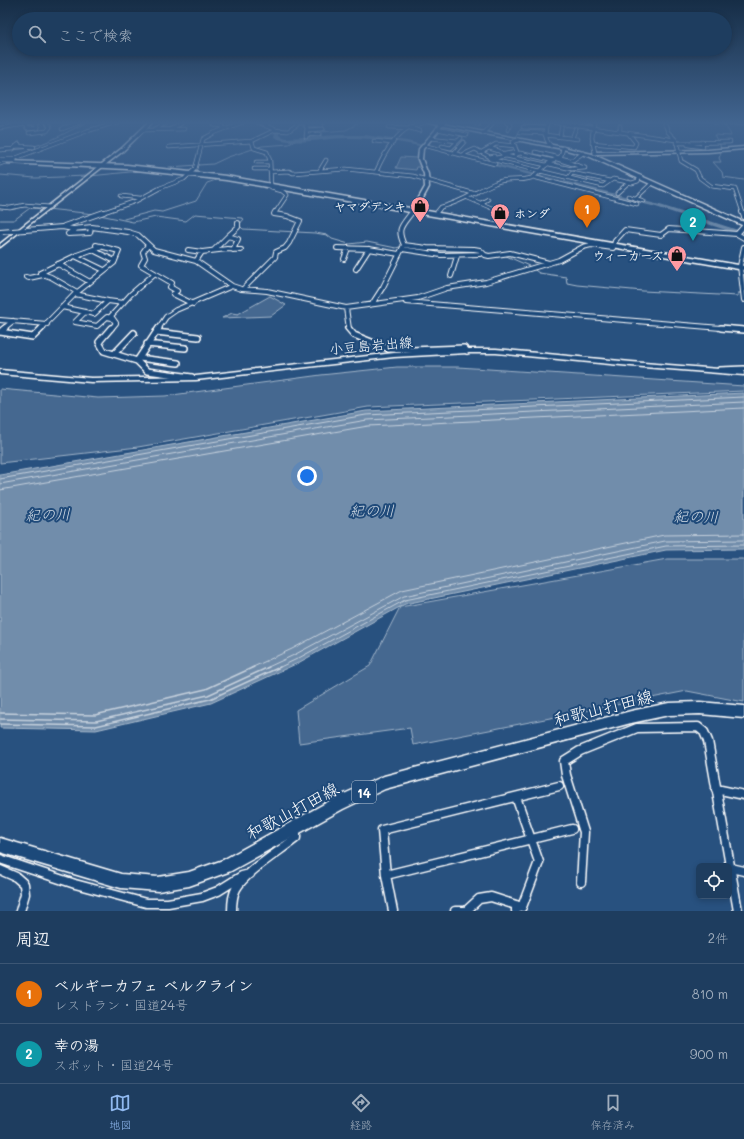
<!DOCTYPE html>
<html lang="ja">
<head>
<meta charset="utf-8">
<style>
	:root { --surface:#1e3d5f; --page:#2b4868; --text:#f1f3f6; --muted:#a1aebd; --line:#3c5674; --accent:#90b9f0 }
	body { margin:0; font-family:Mali,"Klee One",sans-serif; background:var(--page); color:var(--text) }
	.controls { position:absolute; right:12px; bottom:12px; display:grid; overflow:hidden; border-radius:6px; box-shadow:0 2px 6px #0003 }
	.controls button { width:36px; height:36px; display:grid; place-items:center; padding:0; border:0; border-bottom:1px solid var(--line); background:var(--surface); color:var(--text); font:20px sans-serif }
	.you { position:absolute; left:307px; top:476px; width:14px; height:14px; margin:-10px; border:3px solid #fff; border-radius:50%; background:#1a73e8; box-shadow:0 0 0 6px #1a73e833 }
	.badge { display:grid; place-items:center; width:26px; height:26px; border-radius:50%; background:var(--accent); color:#fff; font-size:13px; font-weight:700 }
	.pin { position:absolute; translate:-50% -33px; filter:drop-shadow(0 1px 2px #0008) }
	.pin::after { content:''; position:absolute; top:21px; width:14px; height:12px; background:inherit; clip-path:polygon(0 0,100% 0,50% 100%) }
	.list { margin:0; padding:0; list-style:none }
	h2 { display:flex; justify-content:space-between; align-items:center; height:52px; margin:0; padding:0 16px; font-size:17px }
	h2 small { font-size:13px; font-weight:400; color:var(--muted) }
	.list li { display:grid; grid-template-columns:26px 1fr auto; gap:12px; align-items:center; box-sizing:border-box; height:60px; padding:0 16px; border-top:1px solid var(--line) }
	.list b { display:block; font-size:15px; white-space:nowrap }
	.list p { margin:0; font-size:13px; white-space:nowrap; color:var(--muted) }
	.list em { font-size:13px; font-style:normal; color:var(--muted) }
	.icon { flex:none; width:22px; height:22px; fill:none; stroke:currentColor; stroke-width:2; stroke-linecap:round; stroke-linejoin:round }
	.map { position:relative; flex:none; width:744px; height:911px; overflow:hidden }
	.search { position:absolute; background:var(--surface); box-shadow:0 2px 6px #0003; left:12px; right:12px; top:12px; height:44px; display:flex; align-items:center; gap:10px; box-sizing:border-box; padding:0 14px; border-radius:22px; color:var(--muted); font-size:15px }
	.sheet { height:172px; background:var(--surface) }
	nav { display:flex; justify-content:space-around; align-items:center; box-sizing:border-box; height:56px; border-top:1px solid var(--line); background:var(--surface); font-size:11px; color:var(--muted) }
	nav a { display:grid; justify-items:center; gap:2px }
	nav .on { color:var(--accent) }
	.map>svg:first-child { display:block }
</style>
</head>
<body>
<div class="map">
<svg width="744" height="911" viewBox="0 0 744 911">
	<rect width="100%" height="100%" fill="#28517f"/>
	<filter id="ink" filterUnits="userSpaceOnUse"><feTurbulence type="fractalNoise" baseFrequency=".025" numOctaves="2"/><feDisplacementMap in="SourceGraphic" scale="8" xChannelSelector="R" yChannelSelector="G"/><feConvolveMatrix kernelMatrix="1 2 1 2 8 2 1 2 1" color-interpolation-filters="sRGB"/></filter>
	<g filter="url(#ink)">
		<path fill="#446890" stroke="#a2b4c8" d="M401,157l15,1 4,9h-3l-1,3 -20,-2z
			M270,296l16,9 -15,11 -49,2 10,-5 6,1z
			M397,367h61l286,19v5l-376,16 -230,40 -138,16v-74l98,9 67,-2 156,-21z
			M667,559h77v143l-57,-11 -274,54 -3,-17 -111,15 -3,-33 74,-44 30,-59z"/>
		<path fill="#718dab" stroke="#aabbcd" d="M744,393v156l-78,1 -261,54 -107,59 -87,40 -115,27 -96,-2v-253l366,-64z"/>
		<g fill="none" stroke-linecap="round" stroke-linejoin="round">
			<path stroke="#c6d1dd" stroke-width="1" d="M0,479l366,-64 378,-18
				M0,484l367,-64 377,-18
				M0,490l368,-64 376,-18
				M251,668l41,-19 110,-59 262,-55 80,-1
				M266,668l28,-13 110,-59 261,-55 79,-1
				M278,668l19,-9 108,-59 261,-54 78,-1"/>
			<path stroke="#c6d1dd" stroke-width="1.5" d="M0,713l95,2 111,-26 48,-22
				M0,719l96,2 112,-26 61,-28
				M0,724l96,2 114,-27 70,-32"/>
			<path stroke="#aabbcd" stroke-width="1" d="M326,131l-3,-5 4,-4
				M321,137v-5l25,-2 15,-8
				M515,139l10,-17
				M515,143l4,8 -2,2
				M14,150c27,-2 49,-16 73,-28
				M721,150l-1,-5 -6,-10 17,1c-1,-5 -6,-9 -9,-14
				M721,153l-2,5 2,4h-8l9,10 1,5 21,3
				M169,167l44,-3 15,-7 34,-11 27,-2 8,-4
				M0,175l35,3 52,-2
				M90,176l50,-5
				M47,209l47,5
				M100,215l33,7 23,-5 30,4 9,-7 47,4 2,1 -5,6 4,4 72,4 12,2 5,4 17,5 18,-2 29,6 7,-2
				M124,219l30,-8 8,1 34,-11 11,-18 12,-4
				M0,220h14l16,-12 15,1
				M504,255l25,11 10,7 27,4 1,6 10,2 66,6 95,5v-3h4"/>
			<path fill="#718dab" fill-rule="evenodd" d="M107,122h6l-68,25 -4,-1z
				M252,122h6l22,8 -1,5 7,3 52,-3h27l42,6 28,7 -2,1c-27,-6 -54,-11 -82,-11 -23,-1 -57,9 -77,-1l1,-5z
				M484,161l176,44 84,27v4l-88,-29 -174,-44v-1z"/>
			<g stroke="#fff" stroke-width="4.5">
				<path id="minor-far3" d="M221,122l-7,3 9,1v3
					M256,122l20,8
					M506,122l4,1 -2,7
					M548,122c-4,9 -4,17 3,24
					M550,122l126,18
					M585,122l9,1
					M594,122l-2,16 3,15
					M664,122l4,10 8,8 5,21 15,9 4,8 11,8 24,3 8,24
					M715,122l29,1
					M297,123h7l3,5 -1,9
					M526,123h21
					M25,124l2,5 11,-1 -3,-6
					M306,125h16
					M477,125l1,-3
					M620,126v6
					M389,127l21,1 10,3
					M523,127l22,1
					M0,128l39,-6
					M62,129l18,-7
					M155,129l13,-7
					M171,129l11,-7
					M437,129l30,6
					M144,130l40,-1
					M307,130l16,-1
					M520,132l25,1
					M29,133l18,-2 3,-4 -4,-5
					M483,133l11,-11
					M306,135l13,-1
					M545,135l33,4
					M560,136l2,-12
					M430,138l28,3
					M572,138l5,-13
					M252,141l2,7 13,4 3,9 1,27 11,3 5,4 -12,18
					M374,141l19,2
					M592,143l42,4 2,-4 -7,-9
					M676,143l54,-1
					M687,143l1,2 15,2 -1,-5
					M16,146l18,1
					M427,146l68,18
					M442,146l9,2 10,-10
					M169,147l83,-6 23,-11 13,1 9,-6v-3
					M489,148l10,3 5,4
					M0,150l13,-1 6,-5
					M535,152l34,8h4l10,-7
					M454,153l10,-11
					M480,153l16,-9 19,2
					M464,154l11,-5 15,8 4,-1
					M505,154l12,-2 -4,-10 6,-2
					M515,155l5,-2 34,8
					M256,162h14
					M0,164l87,-33 30,-9
					M549,164l23,5 13,-1 -28,-9
					M546,165l-40,-9 -16,3 113,27 10,-7 19,4 6,-2 2,-4
					M254,169h16
					M320,170l6,-10
					M270,172l19,-1 4,2 53,-4 67,7 63,18
					M376,172c7,-16 18,-37 34,-45 5,-2 10,-3 15,-5
					M533,177l104,27
					M569,177l3,-4 38,8
					M617,193l12,-11
					M121,196l19,2
					M628,196l16,5
					M468,198l26,11
					M636,198l16,-15
					M481,203l7,-4
					M0,207l10,1 15,-3 25,2
					M437,212l4,-5c20,-4 35,-16 54,-24 12,-6 23,-1 36,-5 5,-2 10,-8 14,-12 5,-4 11,-7 16,-10l2,-8
					M101,213l35,-12 24,-13 24,-9 11,-10 8,-30 11,-6 29,-11
					M412,213l2,-3"/>
			</g>
			<g stroke="#fff" stroke-width="6">
				<path id="minor-far2" d="M742,212l2,5
					M64,226l40,-14
					M76,229l-8,5 22,-1 1,-5
					M0,232l62,-5 11,2 19,-2 36,5 10,3 16,15 42,11 36,25 9,3 26,2 79,17 72,-10 29,-10 39,-6 73,-22 24,-13 8,-2 22,3 2,-7 10,-11 36,5 8,-6 68,5 7,4
					M737,234l7,-8
					M148,245l-5,7 2,6 -4,7 31,18 -2,4 7,4 -4,3 20,10
					M404,245l23,3 47,1 6,1 5,5 4,1 21,-3 39,10
					M744,247l-4,19 4,34
					M337,248l32,1 30,5
					M402,249l39,6 39,-1
					M93,250l22,11
					M188,250l14,2
					M214,250l14,-14
					M233,250l5,-11 -10,-3 10,-9v-4
					M75,256l29,14
					M344,259l4,-11
					M196,261l6,-9 25,-3 14,1
					M58,264l32,18
					M356,269l13,-20
					M451,276l6,-20
					M26,277l3,1 14,-3
					M244,288l31,-31 1,-5 9,-4 4,-5 11,-22 -13,-5 -13,-2 1,-2
					M77,292l-26,-15 -11,-4 37,-18 25,-9
					M108,301l15,2
					M406,302l327,27
					M372,304l11,-17 21,-42c-8,-17 -2,-19 8,-33
					M62,307l32,7 14,-13 -33,-7
					M346,308l3,21
					M85,312l-10,10 22,4 10,-9 5,1
					M0,320l47,4
					M3,329l10,-8
					M41,329l34,-35 39,-31 5,-12 -23,-6
					M111,329l5,-6 -5,-7 20,-22 23,-20
					M158,329l8,-12 10,-7 56,-24"/>
			</g>
			<g stroke="#fff" stroke-width="8">
				<path id="minor-far1" d="M111,328l-12,14 5,9 33,10 10,10 45,6
					M348,328l6,7 35,14 22,1 53,-2 3,3
					M721,328l23,2
					M0,332l33,5 9,-9
					M0,332l5,-4
					M156,332l42,5
					M147,344l38,4
					M114,354l20,-21
					M139,358l39,5
					M137,361l22,-33
					M720,370l24,-1"/>
			</g>
			<g stroke="#fff" stroke-width="11">
				<path id="minor" d="M716,789l28,6
					M0,859l75,25 71,19h22l34,-6 16,-6 24,-15 8,-2
					M731,868l13,3
					M0,870l16,7 8,7 1,10 -5,17
					M386,875l186,-46
					M581,882l3,-50 -18,-57 -2,-14 16,-10 57,-23 61,-1 6,5 4,9 30,170
					M516,905v6
					M232,911c0,-7 0,-15 4,-22 9,-17 44,-38 60,-51v-10
					M393,911l-7,-36 -4,-45 177,-44
					M455,911h11l13,-12 12,-2 31,10 17,-45 -23,-65"/>
			</g>
			<g stroke="#fff" stroke-width="3">
				<path id="tertiary" d="M149,122h4l-30,29 -123,96v-3l121,-95z
					M442,122h4l-23,27 -1,10 6,15 1,13 -13,24h-4v-1l13,-23 -1,-13 -6,-15 1,-10z
					M744,147v2l-36,3 -113,2 -2,-1 2,-1 113,-2z"/>
			</g>
			<g stroke="#fff" stroke-width="3">
				<path id="secondary" d="M423,122h9l131,25 29,7 152,68v4l-156,-70 -25,-7z
					M467,349h29l135,13 113,9v4l-113,-9 -135,-13h-29l-73,4 -198,23 -105,2 -91,-8v-4l91,8 105,-2 198,-23z"/>
			</g>
			<g stroke="#fff" stroke-width="3">
				<path id="primary" d="M700,702l44,4v12l-44,-4 -31,1 -38,8 -246,66 -42,20 -112,62 -42,15 -31,5 -37,-3 -121,-36v-14l121,36 37,3 31,-5 34,-12 110,-61 51,-23 247,-65 38,-8z"/>
			</g>
			<g stroke="#fff" stroke-width="3">
				<path id="trunk" d="M8,161l119,4 99,11 518,90v4l-518,-90 -99,-11 -121,-6v-1z"/>
			</g>
			<use href="#minor-far3" stroke="#1f4a7a" stroke-width="3"/>
			<use href="#minor-far2" stroke="#1f4a7a" stroke-width="4"/>
			<use href="#minor-far1" stroke="#1f4a7a" stroke-width="5"/>
			<use href="#minor" stroke="#1f4a7a" stroke-width="8"/>
			<use href="#tertiary" fill="#1f4a7a" fill-rule="evenodd"/>
			<use href="#secondary" fill="#1f4a7a" fill-rule="evenodd"/>
			<use href="#primary" fill="#1f4a7a" fill-rule="evenodd"/>
			<use href="#trunk" fill="#1f4a7a" fill-rule="evenodd"/>
			<g stroke="#fff" stroke-width="6" stroke-linecap="butt">
				<path id="trunk-bridge" d="M0,160h14"/>
			</g>
			<use href="#trunk-bridge" stroke="#1f4a7a" stroke-width="5"/>
		</g>
	</g>
	<linearGradient id="sky" x2="0" y2="1"><stop stop-color="#162d46"/><stop offset="0.49" stop-color="#426590"/><stop offset="1" stop-color="#426590" stop-opacity="0"/></linearGradient>
	<rect width="744" height="250" fill="url(#sky)"/>
	<defs>
		<g id="shop-pin" transform="scale(1)"><path d="M0 17L-7.5 6A9.5 9.5 0 1 1 7.5 6Z" fill="#ff9aa2" stroke="#1f4a7a"/><path d="M-5-2.5h2.3a2.7 3.5 0 0 1 5.4 0H5L5.5 6h-11ZM-1.5-2.5h3a1.5 2.3 0 0 0-3 0Z" fill="#111"/></g>
	</defs>
	<g fill-rule="evenodd">
		<use href="#shop-pin" x="420" y="206"/>
		<use href="#shop-pin" x="500" y="213"/>
		<use href="#shop-pin" x="677" y="255"/>
	</g>
	<g text-anchor="middle" dominant-baseline="central" stroke-width="4" stroke-linejoin="round" paint-order="stroke">
		<g font-size="12" font-weight="bold" fill="#fff" stroke="#1f4a7a" text-anchor="end">
			<text x="406" y="206">ヤマダデンキ</text>
			<text x="514" y="213" text-anchor="start">ホンダ</text>
			<text x="663" y="255">ウィーカーズ</text>
		</g>
		<rect fill="#1f4a7a" stroke="#bcc9d7" stroke-width="1" x="352" y="781" width="24" height="22" rx="3"/>
		<g font-size="13" font-weight="bold" fill="#fff">
			<text x="364" y="792">14</text>
		</g>
		<g font-size="14" fill="#fff" stroke="#1f4a7a">
			<text transform="translate(371 345) rotate(-5)">小豆島岩出線</text>
		</g>
		<g font-size="15" font-style="italic" fill="#d4dde6" stroke="#1f4a7a">
			<text x="372" y="510">紀の川</text>
			<text transform="translate(48 514) rotate(-1)">紀の川</text>
			<text transform="translate(696 516) rotate(1)">紀の川</text>
		</g>
		<g font-size="17" fill="#fff" stroke="#1f4a7a">
			<text transform="translate(603 707) rotate(-14)">和歌山打田線</text>
			<text transform="translate(292 810) rotate(-28)">和歌山打田線</text>
		</g>
	</g>
</svg>
<div class="controls">
<button><svg class="icon" aria-label="locate" viewBox="0 0 24 24"><circle cx="12" cy="12" r="6"/><path d="M12 2v4M12 18v4M2 12h4M18 12h4"/></svg></button>
</div>
<div class="you"></div>
<div class="pin badge" style="left:587px;top:228px;background:#e8710a">1</div>
<div class="pin badge" style="left:693px;top:241px;background:#0f9aa8">2</div>
<div class="search"><svg class="icon" aria-label="search" viewBox="0 0 24 24"><circle cx="10" cy="10" r="6"/><path d="M15 15l6 6"/></svg>ここで検索</div>
</div>
<section class="sheet">
<h2>周辺<small>2件</small></h2>
<ul class="list">
<li><span class="badge" style="background:#e8710a">1</span><div><b>ベルギーカフェ ベルクライン</b><p>レストラン · 国道24号</p></div><em>810 m</em></li>
<li><span class="badge" style="background:#0f9aa8">2</span><div><b>幸の湯</b><p>スポット · 国道24号</p></div><em>900 m</em></li>
</ul>
</section>
<nav>
<a class="on"><svg class="icon" aria-label="map" viewBox="0 0 24 24"><path d="M3 6l6-2 6 2 6-2v14l-6 2-6-2-6 2zM9 4v14M15 6v14"/></svg>地図</a>
<a><svg class="icon" aria-label="directions" viewBox="0 0 24 24"><path d="M12 3l9 9-9 9-9-9zM9 14v-3h6M13 9l2 2-2 2"/></svg>経路</a>
<a><svg class="icon" aria-label="saved" viewBox="0 0 24 24"><path d="M7 4h10v16l-5-4-5 4z"/></svg>保存済み</a>
</nav>
</body>
</html>
